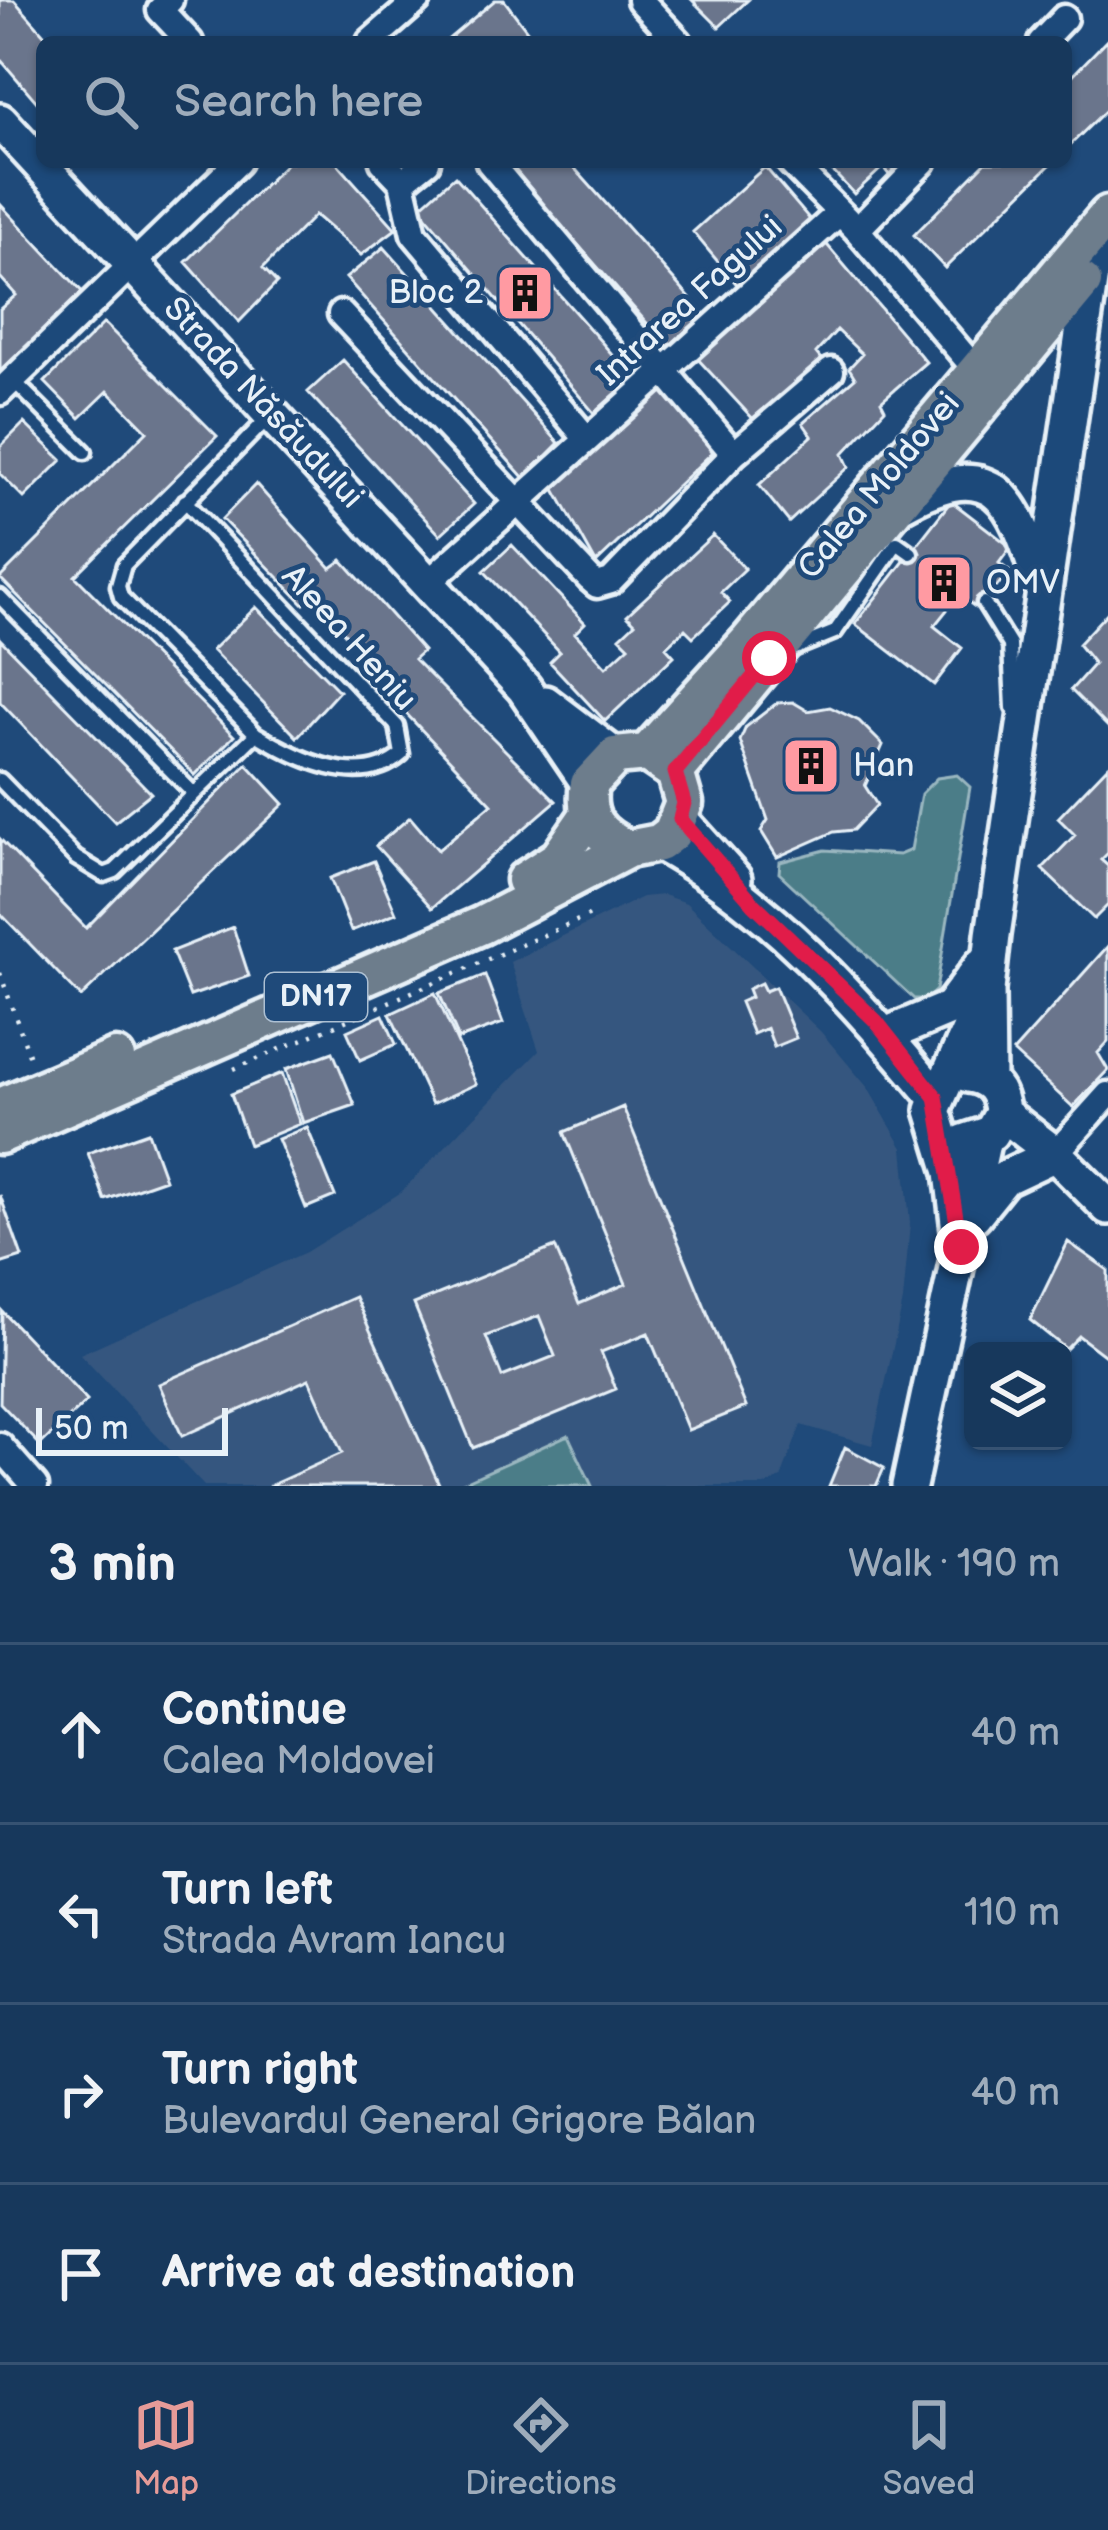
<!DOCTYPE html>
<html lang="en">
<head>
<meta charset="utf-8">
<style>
	:root { --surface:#17385c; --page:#244365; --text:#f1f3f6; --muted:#9eacbb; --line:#365272; --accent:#e69b98 }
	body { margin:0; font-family:"Balsamiq Sans",sans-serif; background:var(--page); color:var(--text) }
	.controls { position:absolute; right:36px; bottom:36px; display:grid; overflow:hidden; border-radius:18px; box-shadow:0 3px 9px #0004 }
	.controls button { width:108px; height:108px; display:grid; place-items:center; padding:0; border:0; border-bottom:3px solid var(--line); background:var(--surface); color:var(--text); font:60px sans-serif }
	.scale { position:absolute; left:36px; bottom:30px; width:192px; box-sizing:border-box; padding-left:12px; border:6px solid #e8f1f8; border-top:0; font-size:33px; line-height:42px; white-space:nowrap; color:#e8f1f8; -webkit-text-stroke:9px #1f4a7a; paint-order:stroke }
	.stop { position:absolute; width:36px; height:36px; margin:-27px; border:9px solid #e11d48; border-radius:50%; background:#fff }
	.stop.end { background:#e11d48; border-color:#fff; box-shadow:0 3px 12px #0008 }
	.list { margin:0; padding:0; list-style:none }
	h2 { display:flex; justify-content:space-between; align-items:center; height:156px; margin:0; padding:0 48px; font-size:51px }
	h2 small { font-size:39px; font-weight:400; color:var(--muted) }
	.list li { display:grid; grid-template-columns:78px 1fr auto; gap:36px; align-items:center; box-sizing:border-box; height:180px; padding:0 48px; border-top:3px solid var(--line) }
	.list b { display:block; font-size:45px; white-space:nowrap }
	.list p { margin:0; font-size:39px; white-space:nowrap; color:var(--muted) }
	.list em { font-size:39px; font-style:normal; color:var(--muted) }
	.icon { flex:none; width:66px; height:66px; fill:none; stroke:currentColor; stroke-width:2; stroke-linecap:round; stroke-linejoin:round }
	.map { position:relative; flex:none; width:1108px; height:1486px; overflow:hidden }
	.search { position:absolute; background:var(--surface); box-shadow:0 3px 9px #0004; left:36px; right:36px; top:36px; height:132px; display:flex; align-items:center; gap:30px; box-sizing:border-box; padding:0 42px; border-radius:18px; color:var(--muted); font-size:45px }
	.sheet { height:876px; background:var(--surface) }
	nav { display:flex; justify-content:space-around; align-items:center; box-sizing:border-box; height:168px; border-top:3px solid var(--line); background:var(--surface); font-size:33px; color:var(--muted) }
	nav a { display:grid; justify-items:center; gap:6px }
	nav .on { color:var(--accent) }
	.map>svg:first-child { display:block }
</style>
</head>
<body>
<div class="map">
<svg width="1108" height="1486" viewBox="0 0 1108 1486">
	<rect width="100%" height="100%" fill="#1f4a7a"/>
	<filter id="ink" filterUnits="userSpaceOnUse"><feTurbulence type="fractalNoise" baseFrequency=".00833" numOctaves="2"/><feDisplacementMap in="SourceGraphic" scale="24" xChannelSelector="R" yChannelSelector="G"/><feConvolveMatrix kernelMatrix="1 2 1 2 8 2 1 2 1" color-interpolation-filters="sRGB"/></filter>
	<g filter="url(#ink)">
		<path fill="#36577f" d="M663,895l23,8 135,129 47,56 35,60 7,75 -7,78 -31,144 -71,-20 -20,53 -17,8h-560l-124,-132 226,-102 94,-59 139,-142 -29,-89 132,-65z"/>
		<path fill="#4c7d88" stroke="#9ab7c0" stroke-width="3" d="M957,775l13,12 -34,203 -10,9h-12l-135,-126 1,-11 45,-12 74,5 12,-5 10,-56 16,-16z
			M568,1435l24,51h-136z"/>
		<path fill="#6b748c" stroke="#e8f1f8" stroke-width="3" fill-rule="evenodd" d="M0,0h14l37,42h-9v66l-42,-49z
			M495,0h9l28,37 -5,5h-82z
			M692,0h56l-29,27z
			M1108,39v69l-42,41v-67z
			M288,162h48l60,67 -35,26 -46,-40 -52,53 14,15 -38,39 -53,-60z
			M505,162h64l136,153 -37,32z
			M824,162h80l-14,14 -7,-9 -29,27z
			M986,162h67l-108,106 -31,-33z
			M765,167l48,56 -73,65 -47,-56z
			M455,176l178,202 -39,35 -175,-205z
			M0,204l88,94 -88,81v-70l16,-14 -16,-18z
			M823,240l103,122 -45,39 4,8 -42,45 6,13 -60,55 -30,-37 53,-49 -9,-13 52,-45 -6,-10 13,-14 -25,-24 -21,23 8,10 -69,58 -59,-64z
			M384,247l175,196 -35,35 -178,-200z
			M104,323l113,113 -142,140 159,160 -39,39 -195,-197 147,-147 -39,-40 -28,27 -35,-36z
			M343,360l131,144 -34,31 -132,-143z
			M662,390l54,59 -120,114 -44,-79z
			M24,423l38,37 -38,38 -24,-24v-27z
			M256,484l75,84 11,-8 81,91 -9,8 142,142 -124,107 -56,-62 34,-29 28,33 54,-46 -112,-118 7,-6 -75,-83 -8,7 -82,-85z
			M951,501l60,46 -12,16 10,8 -30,39 -20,-15 -25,31 28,22 -28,37 -79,-61z
			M713,535l32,34 -24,23 9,10 -37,35 -8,-8 -19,18 8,9 -69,65 -55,-59 10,-10 -76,-81 28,-26 73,78 -10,10 31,34 23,-21 -9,-9 15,-14 -8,-8z
			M256,607l83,84 -42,46 -85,-87z
			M1108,612v115l-37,-37 23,-26 -16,-20z
			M0,639l151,154 -36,29 -115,-120z
			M793,702l15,9 22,-4 29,14 24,24 -18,41 12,19 -24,25 -19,2 -57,25 -16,-26 7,-11 -28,-79 6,-14 31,-24z
			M247,764l37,40 -203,193 -81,-84v-74l86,89z
			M1108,766v87l-7,7 7,6v39l-14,14 -52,-50 33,-34 -17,-17z
			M374,861l22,52 -45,18 -21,-53z
			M233,927l16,49 -59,20 -18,-45z
			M1108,946v96l-10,11 10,17 -35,37 -60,-55z
			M485,975l18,48 -44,16 -20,-46z
			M761,983l4,8 10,-4 21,51 -22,9 -7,-19 -14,6 -13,-32 11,-5 -3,-8z
			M435,993l41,91 -44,20 -42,-90z
			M383,1015l13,29 -36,16 -13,-29z
			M333,1052l22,53 -52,18 -17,-54z
			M282,1073l18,51 -51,21 -18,-51z
			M623,1107l123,300 -58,23 -40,-97 -47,19 15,37 -143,59 -59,-144 141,-57 24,57 47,-20 -62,-152zM539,1316l16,40 -53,21 -16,-41z
			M307,1127l28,69 -29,12 -28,-69z
			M148,1132l17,47 -60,21 -17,-47z
			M0,1195l22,62 -22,7z
			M1068,1242l40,28v88l-29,-22 -13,13 -36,-29z
			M355,1297l85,189h-171l73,-33 -33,-74 -127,57 -23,-52z
			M2,1311l85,90 -47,44 -40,-42z
			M845,1447l39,21 -8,18h-47z"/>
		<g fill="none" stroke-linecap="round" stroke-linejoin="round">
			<g stroke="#e8f1f8" stroke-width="21">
				<path id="lane" d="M13,380l72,72
					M0,597l194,197
					M984,603l26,42 3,63
					M793,649l42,-17 62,-89 14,10
					M256,734l-135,-137 -3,-11 6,-21 147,-150
					M0,780l76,78 28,17 11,-4 141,-137c40,24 104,57 146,20l-5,-28 -212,-225"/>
			</g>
			<g stroke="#e8f1f8" stroke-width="33">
				<path id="street" d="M170,0l-10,10 30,32
					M640,0l39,42
					M370,42l48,-42
					M1041,42l23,-24
					M383,162l19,20 25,-20
					M790,162l67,68 119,140
					M402,182l12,52 173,205
					M857,230l66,-68
					M341,314l249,265 7,6 14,-4 123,-127 -245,-292
					M0,392l238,-230
					M734,454l97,-83
					M428,583l410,-369
					M1055,1154l53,-59
					M0,1446l35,40"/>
			</g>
			<g stroke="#e8f1f8" stroke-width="42">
				<path id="secondary" d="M0,121l524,567 65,96
					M902,504c92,-52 113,-5 138,79
					M545,703l70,53
					M680,819l54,60
					M659,843c114,63 195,156 277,254
					M895,1031l55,-23 32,-43
					M988,1081l-1,-91 6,-55 105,-708
					M1002,1113l53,41 53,53
					M964,1142l27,-9 11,-20c-1,-22 -12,-36 -34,-38
					M974,1215l30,-37 51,-24
					M959,1230l-7,-58 -19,-62 51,-113
					M909,1486l75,-348"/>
			</g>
			<g stroke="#e8f1f8" stroke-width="45">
				<path id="primary" d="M647,753l102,-112 359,-426
					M675,772l408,-490
					M525,880l34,-22 29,-42
					M0,1107l116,-49
					M0,1135l482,-210 146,-76 31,-6 13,-10 12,-30 -9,-31 -28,-19 -32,3 -26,28c-6,34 8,51 39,65"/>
			</g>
			<path stroke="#e8f1f8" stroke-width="4.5" stroke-dasharray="3 9" stroke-linecap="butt" d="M0,973l31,87
				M234,1069l363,-157"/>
			<use href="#lane" stroke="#1f4a7a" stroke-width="12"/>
			<use href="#street" stroke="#1f4a7a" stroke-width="24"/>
			<use href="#secondary" stroke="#1f4a7a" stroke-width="33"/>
			<use href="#primary" stroke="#6d7d8c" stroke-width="36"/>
		</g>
	</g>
	<g fill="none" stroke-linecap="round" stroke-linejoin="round" filter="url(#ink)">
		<path stroke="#e11d48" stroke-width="15" d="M769,658l-94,114 9,31 -4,16 74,85 122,117 60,76 25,150"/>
	</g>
	<defs>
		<g id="building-square" transform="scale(3)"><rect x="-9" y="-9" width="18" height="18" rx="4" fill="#ff9aa2" stroke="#1f4a7a"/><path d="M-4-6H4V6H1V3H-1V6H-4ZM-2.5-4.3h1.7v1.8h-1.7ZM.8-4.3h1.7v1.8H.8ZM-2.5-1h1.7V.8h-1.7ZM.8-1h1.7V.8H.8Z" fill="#111"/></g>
	</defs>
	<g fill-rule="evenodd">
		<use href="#building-square" x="525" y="293"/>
		<use href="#building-square" x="944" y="583"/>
		<use href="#building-square" x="811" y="766"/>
	</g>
	<g text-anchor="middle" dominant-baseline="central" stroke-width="10" stroke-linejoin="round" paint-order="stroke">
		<rect fill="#1f4a7a" stroke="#acbfd2" stroke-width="3" x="265" y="973" width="102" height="48" rx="9"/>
		<g font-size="30" font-weight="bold" fill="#e8f1f8">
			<text x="316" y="997">DN17</text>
		</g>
		<g font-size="33" fill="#e8f1f8" stroke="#1f4a7a" text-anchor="start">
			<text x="483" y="293" text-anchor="end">Bloc 2</text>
			<text x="986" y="583">OMV</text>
			<text x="853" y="766">Han</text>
		</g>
		<g font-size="33" fill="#e8f1f8" stroke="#1f4a7a">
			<text transform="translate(690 301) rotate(-42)">Intrarea Fagului</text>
			<text transform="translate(263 403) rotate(47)">Strada Năsăudului</text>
			<text transform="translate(879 486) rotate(-50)">Calea Moldovei</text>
			<text transform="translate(349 638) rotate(48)">Aleea Heniu</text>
		</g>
	</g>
</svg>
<div class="controls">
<button><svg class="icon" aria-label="layers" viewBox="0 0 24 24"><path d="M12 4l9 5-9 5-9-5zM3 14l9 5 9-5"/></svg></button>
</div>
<div class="scale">50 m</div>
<div class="stop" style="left:769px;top:658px"></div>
<div class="stop end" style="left:961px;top:1247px"></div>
<div class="search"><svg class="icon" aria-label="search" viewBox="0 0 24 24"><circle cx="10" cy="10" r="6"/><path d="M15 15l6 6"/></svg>Search here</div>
</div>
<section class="sheet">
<h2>3 min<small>Walk · 190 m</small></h2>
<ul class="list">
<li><svg class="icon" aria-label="ahead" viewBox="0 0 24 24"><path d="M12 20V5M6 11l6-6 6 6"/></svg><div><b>Continue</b><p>Calea Moldovei</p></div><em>40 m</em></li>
<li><svg class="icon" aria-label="left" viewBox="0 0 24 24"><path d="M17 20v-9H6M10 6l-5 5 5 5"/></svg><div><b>Turn left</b><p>Strada Avram Iancu</p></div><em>110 m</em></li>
<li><svg class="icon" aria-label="right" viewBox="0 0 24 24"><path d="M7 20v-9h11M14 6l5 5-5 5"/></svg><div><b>Turn right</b><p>Bulevardul General Grigore Bălan</p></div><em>40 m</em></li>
<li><svg class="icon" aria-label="arrive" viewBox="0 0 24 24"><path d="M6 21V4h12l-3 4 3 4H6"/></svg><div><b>Arrive at destination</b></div></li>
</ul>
</section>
<nav>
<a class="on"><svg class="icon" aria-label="map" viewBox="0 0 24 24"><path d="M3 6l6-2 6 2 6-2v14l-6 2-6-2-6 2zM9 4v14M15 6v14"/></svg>Map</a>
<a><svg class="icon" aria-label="directions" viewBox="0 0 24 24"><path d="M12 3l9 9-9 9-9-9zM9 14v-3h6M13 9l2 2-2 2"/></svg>Directions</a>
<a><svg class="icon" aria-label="saved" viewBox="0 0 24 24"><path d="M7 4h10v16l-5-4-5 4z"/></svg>Saved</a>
</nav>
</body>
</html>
